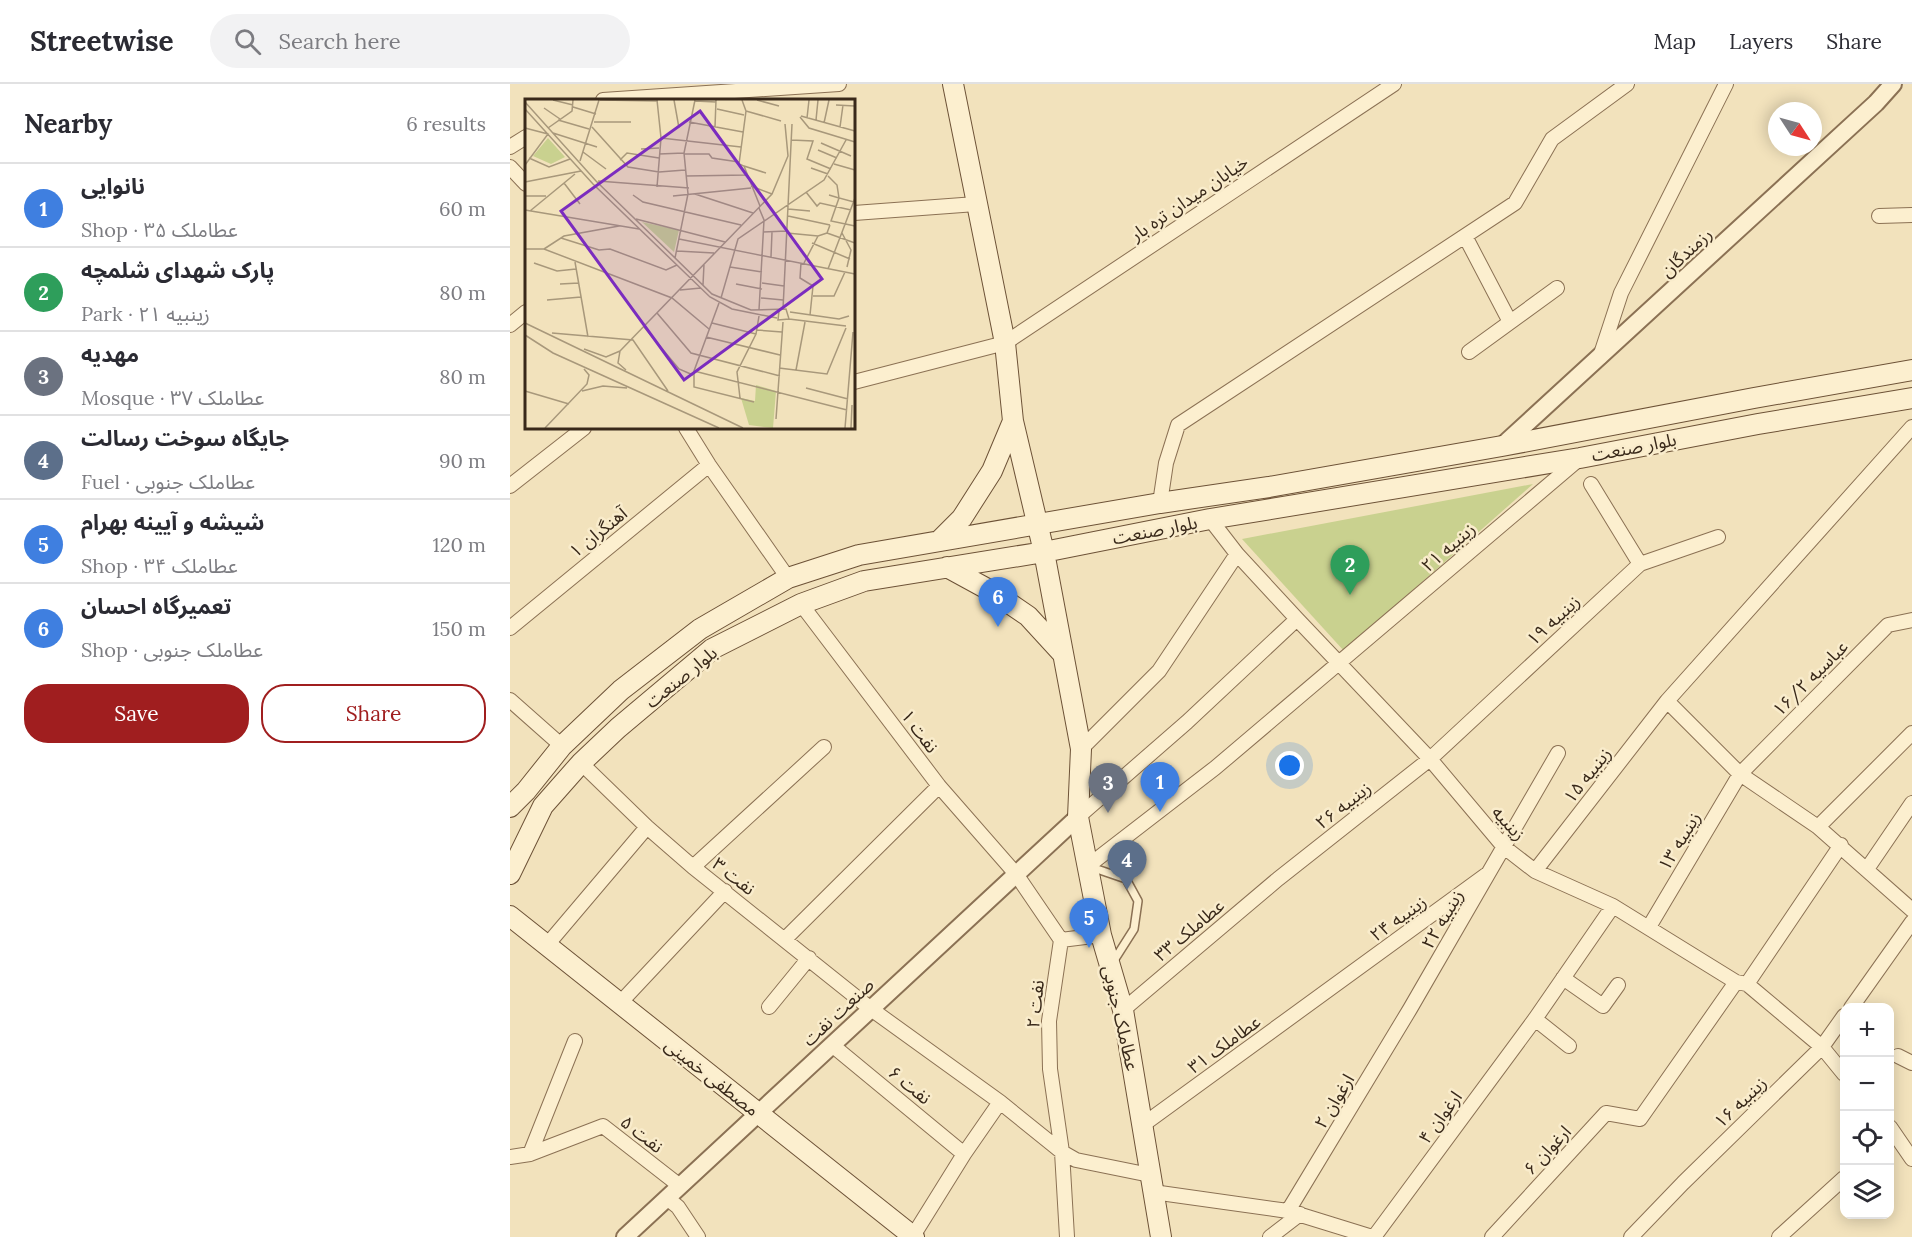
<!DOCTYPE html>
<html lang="en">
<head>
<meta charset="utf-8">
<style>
	:root { --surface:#fff; --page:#f2f2f3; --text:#2b2b33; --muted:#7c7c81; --line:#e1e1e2; --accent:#a01e1f }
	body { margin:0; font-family:Lora,"Noto Sans Arabic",serif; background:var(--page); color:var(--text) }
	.controls { position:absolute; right:18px; bottom:18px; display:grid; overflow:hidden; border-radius:12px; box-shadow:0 3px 15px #0003 }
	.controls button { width:54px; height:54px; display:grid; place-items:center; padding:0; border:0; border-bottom:2px solid var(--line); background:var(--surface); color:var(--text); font:30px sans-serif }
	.compass { position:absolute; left:1258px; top:18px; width:54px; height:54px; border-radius:50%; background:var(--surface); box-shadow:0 3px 15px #0003; rotate:126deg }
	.you { position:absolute; left:780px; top:682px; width:21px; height:21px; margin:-15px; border:4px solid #fff; border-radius:50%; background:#1a73e8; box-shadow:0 0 0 9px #1a73e833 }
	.badge { display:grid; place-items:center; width:39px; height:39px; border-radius:50%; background:var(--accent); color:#fff; font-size:20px; font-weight:700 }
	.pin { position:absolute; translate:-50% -50px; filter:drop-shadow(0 2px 3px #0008) }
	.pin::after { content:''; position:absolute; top:32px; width:21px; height:18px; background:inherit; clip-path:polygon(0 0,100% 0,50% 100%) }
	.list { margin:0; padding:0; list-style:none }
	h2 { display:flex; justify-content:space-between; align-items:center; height:78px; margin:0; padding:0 24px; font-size:26px }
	h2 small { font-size:20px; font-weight:400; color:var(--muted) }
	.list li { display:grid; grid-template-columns:39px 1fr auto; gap:18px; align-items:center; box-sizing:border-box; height:84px; padding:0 24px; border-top:2px solid var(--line) }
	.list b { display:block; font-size:22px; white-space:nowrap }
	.list p { margin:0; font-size:20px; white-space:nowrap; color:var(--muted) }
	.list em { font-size:20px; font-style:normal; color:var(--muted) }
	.actions { display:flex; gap:12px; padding:18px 24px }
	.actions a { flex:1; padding:14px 0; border:2px solid var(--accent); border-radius:24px; text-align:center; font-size:21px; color:var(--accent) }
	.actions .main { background:var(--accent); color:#fff }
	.icon { flex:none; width:33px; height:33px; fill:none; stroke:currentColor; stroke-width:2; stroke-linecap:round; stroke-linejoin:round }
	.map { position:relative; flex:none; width:1402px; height:1153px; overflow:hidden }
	header { display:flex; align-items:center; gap:36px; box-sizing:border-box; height:84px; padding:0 30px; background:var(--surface); border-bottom:2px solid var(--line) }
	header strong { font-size:28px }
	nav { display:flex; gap:33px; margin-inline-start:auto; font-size:21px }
	.search { width:420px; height:54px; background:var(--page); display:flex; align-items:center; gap:15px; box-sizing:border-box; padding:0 21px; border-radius:33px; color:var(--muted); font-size:22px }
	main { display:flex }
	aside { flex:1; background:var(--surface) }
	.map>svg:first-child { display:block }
</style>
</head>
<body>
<header>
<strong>Streetwise</strong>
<div class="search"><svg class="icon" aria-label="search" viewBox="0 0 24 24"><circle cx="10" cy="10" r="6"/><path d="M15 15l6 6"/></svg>Search here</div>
<nav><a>Map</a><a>Layers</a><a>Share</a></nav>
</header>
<main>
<aside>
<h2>Nearby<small>6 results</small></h2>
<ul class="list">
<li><span class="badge" style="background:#3f7fe0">1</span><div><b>نانوایی</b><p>Shop · عطاملک ۳۵</p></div><em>60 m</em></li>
<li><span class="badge" style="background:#2e9e5b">2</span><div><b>پارک شهدای شلمچه</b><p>Park · زینبیه ۲۱</p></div><em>80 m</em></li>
<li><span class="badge" style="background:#6b7280">3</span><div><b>مهدیه</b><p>Mosque · عطاملک ۳۷</p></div><em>80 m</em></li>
<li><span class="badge" style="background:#5c6f8a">4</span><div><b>جایگاه سوخت رسالت</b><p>Fuel · عطاملک جنوبی</p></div><em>90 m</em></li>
<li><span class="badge" style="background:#3f7fe0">5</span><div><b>شیشه و آیینه بهرام</b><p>Shop · عطاملک ۳۴</p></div><em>120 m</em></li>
<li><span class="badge" style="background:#3f7fe0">6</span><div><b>تعمیرگاه احسان</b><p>Shop · عطاملک جنوبی</p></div><em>150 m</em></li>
</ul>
<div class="actions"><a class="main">Save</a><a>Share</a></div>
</aside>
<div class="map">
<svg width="1402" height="1153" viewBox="0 0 1402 1153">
	<rect width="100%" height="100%" fill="#f2e2bc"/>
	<path fill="#c9d18f" d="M1023,400l-189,167 -102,-112z"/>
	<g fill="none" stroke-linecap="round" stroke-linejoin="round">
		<g stroke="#8b7154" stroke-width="10">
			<path id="service" d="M581,783l35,12 12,22 -4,28 -21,33"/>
		</g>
		<g stroke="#8b7154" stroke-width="16">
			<path id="minor" d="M93,16l236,-16
				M0,63l16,-10
				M0,83l16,17
				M344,129l122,-9
				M1369,132l33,-1
				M955,152l45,86
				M0,241l16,-13
				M959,268l88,-64
				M1090,273l21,-64 105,-209
				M344,298l151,-39 389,-259
				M176,344l23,37 79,113
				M1081,400l49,80
				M0,402l74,-58
				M650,419l6,-40 12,-38 337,-222 37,-64 75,-55
				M700,435l27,35 60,65 133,140 74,88 31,24 78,35 123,76 11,2 75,63 22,27
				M291,520l138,182 77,88 45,66 -12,81 1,48 12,83 5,85
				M0,544l199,-163
				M0,616l52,46
				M1157,617l73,73 78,53 94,83
				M571,665l78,-78 78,-117
				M71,679l66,64 46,40 178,142 129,93 62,50 14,8 74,15
				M568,733l109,-95 110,-103
				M1308,743l94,-94
				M578,782l127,-98 363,-308
				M183,783l131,-120
				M1357,785l45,-66
				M1025,787l132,-170 245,-274
				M1139,843l91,-153 148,-149 24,-5
				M275,855l154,-153
				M551,856l40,-5
				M37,861l100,-118
				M1053,894l40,28 15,-21
				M1237,900l94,-139
				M110,919l105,-112
				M259,923l40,-49
				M1341,924l61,-86
				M613,926l155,-131 152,-120 210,-195 78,-27
				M1025,935l34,27
				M322,961l132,109
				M1388,972l14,7
				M634,1040l342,-249
				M1380,1043l22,32
				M20,1070l45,-113
				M0,1073l20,-3 73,-28 77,60
				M643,1108l135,19 84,26
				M157,1114l11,9 20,30
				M778,1127l122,-202 148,-256
				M403,1152l51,-82 36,-52
				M760,1153l30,-23
				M864,1153l161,-218 78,-113
				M982,1153l114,-124 34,6 96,-137
				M1121,1153l52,-54 139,-136 22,-31
				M1269,1153l65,-59"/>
		</g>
		<g stroke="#8b7154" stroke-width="20">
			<path id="tertiary" d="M992,362l374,-343 17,-19
				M115,1153l453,-420"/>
		</g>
		<g stroke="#6d5237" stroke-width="22">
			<path id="secondary" d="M443,0l52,259 8,78 31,131 37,197 -3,68 23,118 22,75 38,227
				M429,457l23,-23 30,-47 21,-50
				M437,483l44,24 37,25 33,36
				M0,723l16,-16 36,-45 59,-56 79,-61 88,-51 71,-23 301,-52 109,-16 233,-41 252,-48 158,-28
				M0,790l33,-68 38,-43 37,-35 94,-79 89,-45 63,-23 180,-29 166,-33 370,-61 178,-34 154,-26
				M0,832l404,321"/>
		</g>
		<use href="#service" stroke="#fcefcf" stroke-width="7"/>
		<use href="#minor" stroke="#fcefcf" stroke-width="14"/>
		<use href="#tertiary" stroke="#fcefcf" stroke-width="16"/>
		<use href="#secondary" stroke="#fcefcf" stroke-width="20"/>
	</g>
	<g text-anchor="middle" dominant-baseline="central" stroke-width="5" stroke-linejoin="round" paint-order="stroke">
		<g font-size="18" fill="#39291a" stroke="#f9eccc">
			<text transform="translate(679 114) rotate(-34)">خیابان میدان تره بار</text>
			<text transform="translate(1176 168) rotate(-43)">رزمندگان</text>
			<text transform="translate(1124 363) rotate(-11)">بلوار صنعت</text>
			<text transform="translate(645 446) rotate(-11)">بلوار صنعت</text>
			<text transform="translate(88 448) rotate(-39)">آهنگران ۱</text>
			<text transform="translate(938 463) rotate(-41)">زینبیه ۲۱</text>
			<text transform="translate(1043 536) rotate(-43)">زینبیه ۱۹</text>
			<text transform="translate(171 593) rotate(-39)">بلوار صنعت</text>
			<text transform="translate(1300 594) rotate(-45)">عباسیه ۱۶/۲</text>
			<text transform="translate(410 647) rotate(53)">نفت ۱</text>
			<text transform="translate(1077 691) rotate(-52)">زینبیه ۱۵</text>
			<text transform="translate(833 721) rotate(-38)">زینبیه ۲۶</text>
			<text transform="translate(999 739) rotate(47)">زینبیه</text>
			<text transform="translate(1169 757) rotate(-59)">زینبیه ۱۳</text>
			<text transform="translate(224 792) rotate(38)">نفت ۳</text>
			<text transform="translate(888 834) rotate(-36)">زینبیه ۲۴</text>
			<text transform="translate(932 835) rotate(-60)">زینبیه ۲۲</text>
			<text transform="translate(679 846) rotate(-40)">عطاملک ۳۳</text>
			<text transform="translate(525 920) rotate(-84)">نفت ۲</text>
			<text transform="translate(328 928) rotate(-43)">صنعت نفت</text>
			<text transform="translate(611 934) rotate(77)">عطاملک جنوبی</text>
			<text transform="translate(714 960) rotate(-36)">عطاملک ۳۱</text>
			<text transform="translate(202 993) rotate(38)">مصطفی خمینی</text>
			<text transform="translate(400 1001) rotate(39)">نفت ۶</text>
			<text transform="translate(824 1017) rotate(-59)">ارغوان ۲</text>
			<text transform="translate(1230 1018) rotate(-44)">زینبیه ۱۶</text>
			<text transform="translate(930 1033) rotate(-54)">ارغوان ۴</text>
			<text transform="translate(132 1050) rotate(38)">نفت ۵</text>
			<text transform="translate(1037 1066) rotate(-47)">ارغوان ۶</text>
		</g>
	</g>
	<g transform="translate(15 15)">
		<rect width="330" height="330" fill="#f2e2bc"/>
		<path d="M23,39l17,19 -14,7 -18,-8zM117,123l37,8 -5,22zM231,286l20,6 -3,37 -24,-3 -8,-27 14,3z" fill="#c9d18f"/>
		<path fill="none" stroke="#a8987b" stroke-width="1.5" d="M28,1l20,5M75,1l58,1M149,1l5,28M217,1l4,11 -7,53 5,2 16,40M232,1l22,6M170,2l21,1M0,3l71,79 116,113 39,16 35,-1 3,10 -11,1 1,-9M311,6l19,1M48,8l23,7M19,9l16,11M0,10l68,75 117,113 22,12 45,9M192,10l27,6M221,12l35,10M276,17l54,15M275,18l9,11 46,14M282,19l2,-18M33,21l31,9M291,21l2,-20M69,23h37M164,23l54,10M299,24l5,-23M67,28l36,40 31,5 26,-2M190,28l1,-27M315,28l3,-22M0,29l23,6 -23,31M23,29l24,-17 1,-11M28,34l44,14M136,39l80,9M266,41l22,1 -6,18 24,10M296,44l30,13M116,50l18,-1M293,51l19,8M58,53l23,17M134,55l25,-1M159,55h25l3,4 27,4M4,59l20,9 21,-8M95,61l7,-7 32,5M55,62l19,-61M309,65l21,6M219,67l22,7M286,69l17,6M161,77l61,-1M303,77l9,9 2,13 15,4M73,82l91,7M0,83l56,-11M39,84l16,21M226,87l21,8M132,88l4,-49 -4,-38M281,93l11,14 3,-3 31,7M170,95l58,19M108,96l10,7 98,23M304,96l10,3 -8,23 24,5M0,97h21M148,97l78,-8M234,109l5,12 -5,90M263,110l22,2M0,111l114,19M5,112l45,-37M263,117l42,9M111,120l89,23M305,126l-3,8 28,10M238,133l24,-1M262,134l31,3 9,-3M317,134l9,17 -4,17M36,139l38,12 11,-1 56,21 11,-5M154,140l176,35M287,144l38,16M0,150h19l128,49 37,31M19,150l20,-13 55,-10M152,152l37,2M246,158l1,-25M150,159l13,-64 -4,-41 11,-53M50,163l13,75M9,164l23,8 19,-2M276,164l-1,15 13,8 -3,29M279,164l14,-27M205,168l32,5M303,170l27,-71M237,184l22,3M35,185l19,-1M211,185l26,5M178,186l1,-21M155,191l21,-2M288,197h21l11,-24M196,199l17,-59 86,-59 22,-40M236,199l22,2M22,201l34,-3M194,204l-25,68v16l60,15M258,210l9,-185M265,213l49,7 10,-3M132,214l34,40 89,23M264,220l57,7M0,224l218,105M187,224l44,11M119,228l35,42 14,6M232,231l25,2M27,234l81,7 35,51M0,236l28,18 166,75M181,238l74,18M59,250l22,8 14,-6M95,252l152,-157 16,-38 -3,-32M95,252l-2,12 8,7M254,269l48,6 19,-46M271,271l9,-48M169,272l153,39M281,289l42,11M0,292l44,13M57,292l21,-5 24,2M215,299l-3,-26 19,-38 3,-18M251,320l7,-97M20,329l42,-44 2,-9 -5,-6M320,329l8,-96M326,329l1,-23"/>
		<path fill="#7b2cbf" fill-opacity="0.15" stroke="#7b2cbf" stroke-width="3" d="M175,12l122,168 -138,101 -123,-169z"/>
		<rect width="330" height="330" fill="none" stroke="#39291a" stroke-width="3"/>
	</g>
</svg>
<div class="controls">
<button>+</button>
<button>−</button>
<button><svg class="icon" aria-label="locate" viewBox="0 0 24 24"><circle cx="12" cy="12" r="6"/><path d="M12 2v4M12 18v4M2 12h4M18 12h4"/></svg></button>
<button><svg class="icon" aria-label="layers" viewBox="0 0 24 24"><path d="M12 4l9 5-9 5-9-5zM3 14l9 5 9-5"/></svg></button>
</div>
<svg class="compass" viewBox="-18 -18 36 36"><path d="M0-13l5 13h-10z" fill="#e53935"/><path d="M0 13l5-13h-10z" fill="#7c7c81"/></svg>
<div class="you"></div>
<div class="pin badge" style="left:650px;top:728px;background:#3f7fe0">1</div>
<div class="pin badge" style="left:840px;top:511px;background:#2e9e5b">2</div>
<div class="pin badge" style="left:598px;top:729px;background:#6b7280">3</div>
<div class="pin badge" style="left:617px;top:806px;background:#5c6f8a">4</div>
<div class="pin badge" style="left:579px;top:864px;background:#3f7fe0">5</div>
<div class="pin badge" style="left:488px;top:543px;background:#3f7fe0">6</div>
</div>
</main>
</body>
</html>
